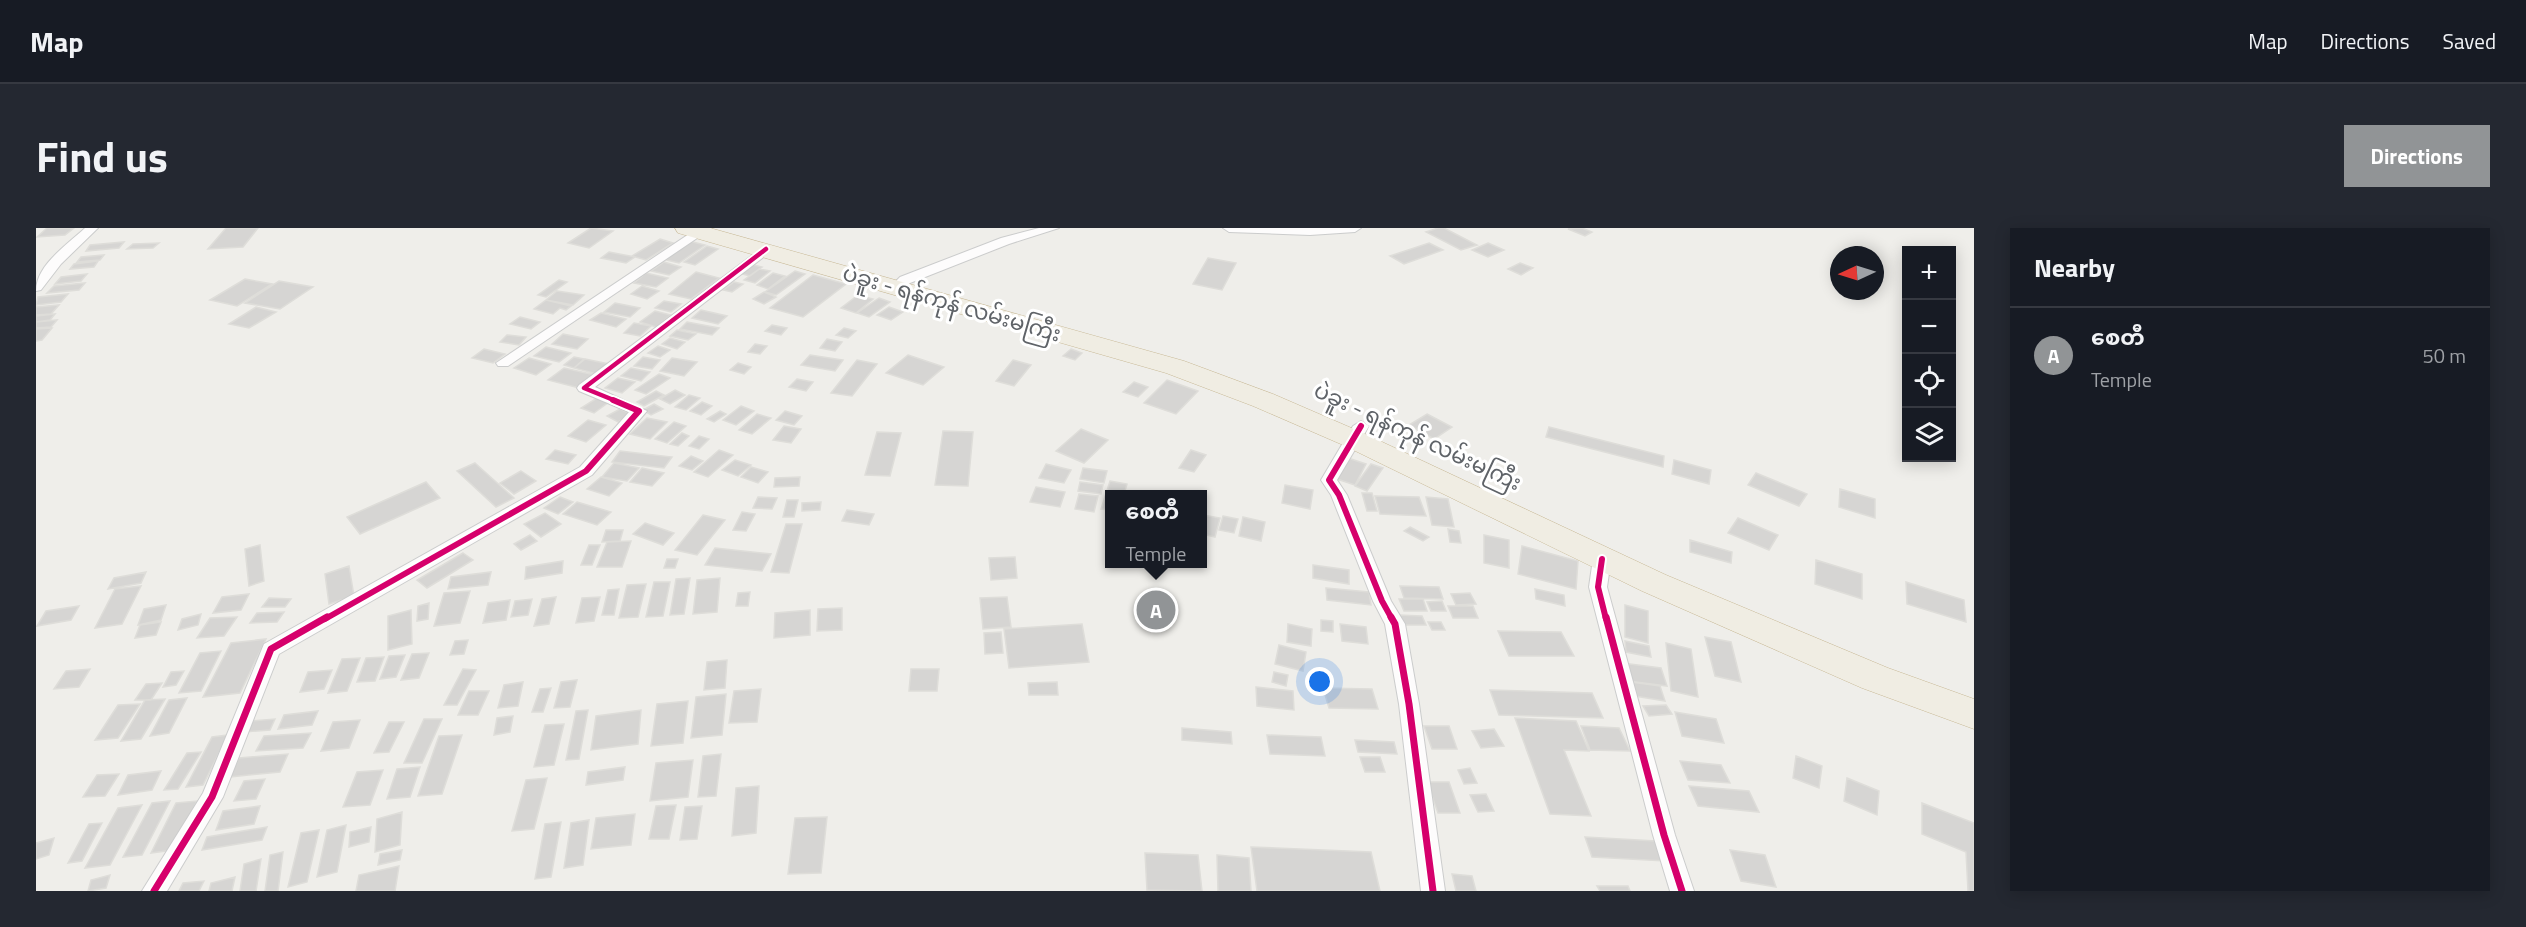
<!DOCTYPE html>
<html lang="en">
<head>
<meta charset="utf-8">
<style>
	:root { --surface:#171b24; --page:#242831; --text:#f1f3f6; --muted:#9ea1a6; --line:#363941; --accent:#919496 }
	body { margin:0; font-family:"Titillium Web","Noto Sans Myanmar",sans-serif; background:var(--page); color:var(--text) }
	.controls { position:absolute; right:18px; top:18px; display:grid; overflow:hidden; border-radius:0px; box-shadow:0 3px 15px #0003 }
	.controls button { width:54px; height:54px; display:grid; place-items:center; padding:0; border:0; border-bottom:2px solid var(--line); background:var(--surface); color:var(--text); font:30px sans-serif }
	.compass { position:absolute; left:1794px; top:18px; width:54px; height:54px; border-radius:50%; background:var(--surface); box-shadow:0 3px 15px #0003; rotate:266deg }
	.you { position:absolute; left:1284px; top:454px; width:21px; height:21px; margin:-15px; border:4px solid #fff; border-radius:50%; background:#1a73e8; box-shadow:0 0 0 9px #1a73e833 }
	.badge { display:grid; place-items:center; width:39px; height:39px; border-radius:50%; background:var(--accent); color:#fff; font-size:20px; font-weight:700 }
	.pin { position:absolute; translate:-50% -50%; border:3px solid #fff; box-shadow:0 2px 6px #0006 }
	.popup { position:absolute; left:1069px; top:262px; width:102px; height:78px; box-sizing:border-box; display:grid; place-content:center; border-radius:0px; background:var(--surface); filter:drop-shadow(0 2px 4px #0005); font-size:20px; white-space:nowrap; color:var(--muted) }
	.popup b { font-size:22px; color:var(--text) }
	.popup::after { content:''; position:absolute; left:50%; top:100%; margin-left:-12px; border:12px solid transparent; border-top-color:var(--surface) }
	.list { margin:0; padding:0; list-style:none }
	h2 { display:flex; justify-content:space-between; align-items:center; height:78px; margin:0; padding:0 24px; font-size:26px }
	h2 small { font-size:20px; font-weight:400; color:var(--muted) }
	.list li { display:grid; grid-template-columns:39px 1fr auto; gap:18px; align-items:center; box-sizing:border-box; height:96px; padding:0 24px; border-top:2px solid var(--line) }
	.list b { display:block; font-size:22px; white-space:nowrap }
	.list p { margin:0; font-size:20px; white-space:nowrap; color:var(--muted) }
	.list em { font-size:20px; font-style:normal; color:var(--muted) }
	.icon { flex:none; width:33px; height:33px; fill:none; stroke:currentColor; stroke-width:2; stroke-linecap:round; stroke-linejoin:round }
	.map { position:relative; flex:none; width:1938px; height:663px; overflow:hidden; border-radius:0px }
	header { display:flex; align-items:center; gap:36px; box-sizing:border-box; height:84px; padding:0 30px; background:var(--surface); border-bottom:2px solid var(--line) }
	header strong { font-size:28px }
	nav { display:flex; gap:33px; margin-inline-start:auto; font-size:21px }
	.intro { display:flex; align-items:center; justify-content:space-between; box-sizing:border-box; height:144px; padding:0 36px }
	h1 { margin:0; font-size:42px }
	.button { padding:15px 27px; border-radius:0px; background:var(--accent); color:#fff; font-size:21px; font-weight:700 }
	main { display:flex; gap:36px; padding:0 36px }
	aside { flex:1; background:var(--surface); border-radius:0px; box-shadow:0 3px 15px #0003 }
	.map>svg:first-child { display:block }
</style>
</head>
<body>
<header>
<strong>Map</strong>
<nav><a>Map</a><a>Directions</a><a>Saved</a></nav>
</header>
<div class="intro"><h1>Find us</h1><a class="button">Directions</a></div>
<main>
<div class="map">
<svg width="1938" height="663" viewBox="0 0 1938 663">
	<rect width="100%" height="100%" fill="#efeeea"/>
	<path fill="#d6d5d3" stroke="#deddd9" stroke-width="1.5" d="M11,0h27l-9,7 -28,2z
		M190,0h32l-15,19 -35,2z
		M555,0l22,3 -24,17 -21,-5z
		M1402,0h6l33,17 -16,5 -35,-18z
		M1546,0l10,4 -7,4 -17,-7z
		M624,11l13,4 -27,17 -14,-4z
		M653,13l16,4 -26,18 -17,-4z
		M88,14l-5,6 -33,3 4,-6z
		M123,15l-6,5 -26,1 6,-5z
		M1393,15l14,7 -39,14 -14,-8z
		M1452,15l16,7 -16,7 -16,-7z
		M671,18l11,3 -23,16 -11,-3z
		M573,24l26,5 -9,6 -25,-5z
		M68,27l-4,5 -23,2 4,-5z
		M1172,30l28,5 -14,27 -29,-6z
		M62,33l-4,6 -24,2 4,-5z
		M628,34l17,5 -12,8 -18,-4z
		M1484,35l13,5 -12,7 -13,-6z
		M714,36l12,3 -12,9 -12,-3z
		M723,41l11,2 -15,12 -11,-3z
		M759,43l10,3 -29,21 -11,-3z
		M660,44l23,6 -28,21 -22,-5z
		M610,45l22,5 -12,9 -22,-4z
		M737,45l12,3 -17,13 -11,-4z
		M51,46l-6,7 -26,3 6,-7z
		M777,47l33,9 -43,33 -33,-9z
		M209,51l27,5 -35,22 -27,-6z
		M523,52l8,2 -21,15 -8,-2z
		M243,53l34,6 -33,22 -35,-6z
		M698,54l9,2 -11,8 -9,-2z
		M49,55l-6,7 -32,3 7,-7z
		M606,58l17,5 -12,8 -16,-5z
		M521,63l27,4 -11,10 -27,-5z
		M728,64l12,5 -12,7 -11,-5z
		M32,66l-7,8 -25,3 2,-8z
		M822,67l15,4 -17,14 -15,-5z
		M843,70l11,4 -21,15 -12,-4z
		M510,72l25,6 -5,4 -6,-2 -7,6 -19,-5z
		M628,73l17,3 -10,8 -16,-4z
		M579,75l25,5 -10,9 -26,-5z
		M23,77l-8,9 -15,1v-8z
		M220,79l20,5 -27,16 -20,-4z
		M853,79l14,5 -12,8 -14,-5z
		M665,82l26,6 -9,8 -26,-6z
		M619,83l16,4 -15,12 -16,-5z
		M565,85l25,6 -10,8 -26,-7z
		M19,86l-5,6 -14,2v-6z
		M484,89l20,5 -9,7 -21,-5z
		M21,92l-6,7 -15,1v-6z
		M651,94l32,6 -7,7 -32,-6z
		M598,95l17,3 -11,10 -16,-3z
		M736,97l15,3 -6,7 -16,-4z
		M16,100l-10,12 -6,1v-12z
		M808,100l12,3 -8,7 -12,-3z
		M641,102l19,4 -8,6 -18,-4z
		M527,106l25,5 -11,10 -25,-5z
		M471,107l19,2 -7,8 -19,-3z
		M634,110l15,4 -8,7 -15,-5z
		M791,111l15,3 -7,9 -15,-3z
		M719,116l12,2 -7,8 -12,-2z
		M622,118l12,4 -10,7 -12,-4z
		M510,119l25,6 -12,9 -25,-6z
		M448,121l21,5 -12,9 -21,-5z
		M1035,121l11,4 -7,7 -12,-4z
		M774,127l33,5 -8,11 -34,-6z
		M872,127l36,12 -21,18 -37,-12z
		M538,129l10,2 -10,9 -10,-3z
		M607,129l17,3 -8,9 -18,-3z
		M493,130l22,6 -15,11 -22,-7z
		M636,130l25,4 -13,14 -24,-5z
		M549,131l24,5 -12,10 -23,-6z
		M821,132l20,4 -25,32 -21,-3z
		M977,132l18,5 -17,21 -18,-5z
		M702,135l13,4 -7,7 -14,-4z
		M528,140l31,7 -16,13 -31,-8z
		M595,140l19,4 -9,9 -20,-5z
		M623,146l11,4 -24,16 -11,-4z
		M582,150l17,4 -13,11 -17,-5z
		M761,151l16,3 -7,9 -17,-4z
		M1131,152l31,11 -22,23 -32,-11z
		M1098,154l14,5 -10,10 -15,-5z
		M639,162l10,5 -15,9 -10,-5z
		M620,163l8,4 -20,11 -7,-4z
		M653,167l11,3 -14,12 -11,-3z
		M561,170l12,4 -15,11 -13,-5z
		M666,174l10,4 -11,9 -11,-4z
		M618,176l9,5 -12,6 -8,-5z
		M705,178l13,5 -18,14 -13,-5z
		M584,181l11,5 -13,8 -11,-6z
		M684,183l6,3 -12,8 -7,-3z
		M749,183l17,5 -8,9 -18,-5z
		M721,186l14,4 -19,16 -13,-4z
		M1391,186l25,13 -18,12 -25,-14z
		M611,190l20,4 -17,17 -20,-5z
		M552,192l18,5 -20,17 -18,-6z
		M638,194l12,4 -19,17 -12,-4z
		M748,198l17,3 -10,14 -18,-3z
		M1513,199l115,29 -1,11 -117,-30z
		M1045,201l27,11 -24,23 -28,-12z
		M907,203l30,1 -5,54 -33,-1z
		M841,204l24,1 -11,43 -25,-1z
		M646,205l7,3 -11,10 -8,-2z
		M663,208l10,3 -10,10 -10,-3z
		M519,222l21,5 -8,9 -22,-5z
		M683,222l14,5 -25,22 -14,-5z
		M1155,222l15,5 -12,17 -15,-4z
		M584,223l52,6 -8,11 -52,-6z
		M655,228l12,5 -11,9 -13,-4z
		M1312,230l18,6 -11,21 -18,-6z
		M699,232l16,5 -13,11 -16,-6z
		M1638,232l37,10 -2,14 -37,-10z
		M439,235l39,35 -18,9 -39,-36z
		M578,235l25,5 -12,13 -25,-4z
		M1010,236l25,6 -7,13 -25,-5z
		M1335,236l12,4 -16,23 -12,-5z
		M715,239l17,5 -10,11 -17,-6z
		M606,240l22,5 -12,13 -22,-4z
		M1047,240l24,3 -3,12 -24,-4z
		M485,243l15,10 -22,13 -14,-11z
		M1720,245l51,21 -8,12 -51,-21z
		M565,249l21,6 -13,13 -22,-7z
		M764,249l-1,9 -25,1 1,-9z
		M1074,253l17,3 -3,10h-14v16l-9,-1z
		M390,254l14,16 -80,36 -13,-17z
		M1044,254l23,3 -2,9 -23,-3z
		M1249,257l28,5 -3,19 -28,-6z
		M1000,259l29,5 -5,15 -30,-5z
		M1804,261l35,10v19l-36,-11z
		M1326,265h10l5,18h-10z
		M1043,266l19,2 -4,16 -19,-3z
		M1339,268l44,1 7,19 -46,-2z
		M524,269l13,5 -15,12 -14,-6z
		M722,269l19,1 -5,11 -19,-1z
		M1390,269l22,2 6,28 -22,-2z
		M751,272h11l-4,17h-11z
		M541,274l34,10 -14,13 -34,-11z
		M785,274l-1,8 -18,1v-8z
		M811,282l27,4 -5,11 -27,-4z
		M706,284l13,2 -9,17 -13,-1z
		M509,285l16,11 -20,13 -17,-13z
		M667,287l22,5 -28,35 -22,-5z
		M1167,287l17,3 -5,19 -13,-3z
		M1187,288l15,3 -4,14 -15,-3z
		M1207,289l22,5 -4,19 -22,-5z
		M1702,290l40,17 -9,15 -41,-17z
		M609,295l29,10 -11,12 -30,-11z
		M750,296h16l-13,49 -18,-1z
		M1374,299l19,10 -6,4 -19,-10z
		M1412,301l11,2 2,12 -11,-1z
		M570,302h17l-3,11 -18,1z
		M494,307l7,6 -16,9 -7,-6z
		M1448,307l25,5v28l-25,-5z
		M1654,312l42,12 -1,11 -41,-11z
		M595,313l-9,26h-25l10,-25z
		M224,317l4,36 -15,5 -4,-37z
		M553,317h11l-8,20h-11z
		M1486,318l56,15 -2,28 -58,-15z
		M679,320l56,6 -9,17 -57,-6z
		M427,325l10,7 -46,28 -10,-8z
		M979,329l2,21 -26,2 -2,-22z
		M631,331h11l-3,9h-11z
		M1780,332l46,14v25l-47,-15z
		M527,333l-1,12 -37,6 1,-12z
		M1277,337l36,5v14l-36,-6z
		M313,338l5,30 -25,8 -4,-30z
		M110,344l-5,11 -33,6 6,-11z
		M455,344l-3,13 -40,4 3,-12z
		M654,350l-6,36 -14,1 6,-36z
		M684,350l-3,34 -24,2 4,-34z
		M618,354h16l-7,34 -17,1z
		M1870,354l58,18 2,22 -59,-18z
		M610,356l-8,33 -19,1 8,-33z
		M105,358l-19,38 -27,4 20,-39z
		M1364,358l39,1 4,12 -39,-1z
		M1290,360l43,4 2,13 -44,-5z
		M583,361l-5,26h-12l6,-25z
		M1499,361l29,6 1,11 -29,-7z
		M434,363l-10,32 -26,3 10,-33z
		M714,364l-2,14h-12l2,-13z
		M1434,365l6,11 -20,1 -5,-11z
		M213,366l-8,16 -28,3 9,-16z
		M520,369l-7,27 -15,2 8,-27z
		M564,369l-6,24 -18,2 6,-25z
		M971,369l4,30 -28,2 -3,-31z
		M233,370l22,1 -6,8h-23z
		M496,371l-4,16 -17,2 4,-16z
		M1363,371h24l4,12h-23z
		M474,372l-4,20 -23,3 5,-20z
		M1406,373l4,10h-15l-4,-9z
		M393,375l-1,16 -11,2 1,-15z
		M130,377l-5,15 -23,5 6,-16z
		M1589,377l23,6v32l-23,-6z
		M43,378l-8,14 -34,6 9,-15z
		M1412,378h25l5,12h-25z
		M806,380v22l-25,1 1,-22z
		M375,382l1,34 -24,6v-34z
		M774,382v25l-36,3 1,-25z
		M248,384l-7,10 -27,1 7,-10z
		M165,386l-3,11 -20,5 4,-11z
		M1362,387l24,1 4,9h-25z
		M201,389l-13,19 -27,2 13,-20z
		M1285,392l12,1v11l-12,-1z
		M125,394l-5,13 -21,3 5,-13z
		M1392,394h13l4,8h-13z
		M1046,396l7,38 -80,6 -5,-39z
		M1252,396l24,5 -1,17 -24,-4z
		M1304,396l26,3 2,17 -26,-3z
		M1462,403l63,1 13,24h-65z
		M965,404l2,21 -18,1 -1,-21z
		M1669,409l26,5 10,40 -26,-6z
		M230,411l-26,54 -37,4 28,-54z
		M432,412l-4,14 -14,1 5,-14z
		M1589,413l24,5 2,11 -25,-5z
		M1630,415l25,6 7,48 -27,-6z
		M1243,417l27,7 -3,19 -28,-7z
		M185,423l-20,40 -22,2 21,-40z
		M393,425l-10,25 -18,2 11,-26z
		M369,427l-9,22 -16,2 9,-23z
		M348,429l-9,24 -18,1 9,-24z
		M324,430l-13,33 -19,2 14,-34z
		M691,432l-2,28 -21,2 3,-28z
		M1586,435l39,5 6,18 -39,-5z
		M54,441l-11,18 -25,2 12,-18z
		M427,441l13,1 -19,35h-13z
		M875,441h28l-2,22h-28z
		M296,442l-8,19 -24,3 8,-20z
		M148,443l-8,14 -13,2 8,-15z
		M1238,444l14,3 -2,11 -14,-4z
		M541,452l-7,27 -16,1 7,-26z
		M487,454l-5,24 -20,2 6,-23z
		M1021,454l1,13h-29l-1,-12z
		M1595,454l29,4 5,15 -30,-5z
		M126,455l-11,17h-16l11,-16z
		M1220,459l37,4 1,19 -37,-4z
		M515,460l-8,24h-11l8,-23z
		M1287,460l49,1 6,20 -49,-1z
		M725,461l-4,33 -28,1 5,-32z
		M1454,462l102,3 11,25 -104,-3z
		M433,463h20l-11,24h-20z
		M690,466l-4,41 -31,3 5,-41z
		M151,470l-18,35 -19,3 19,-36z
		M129,471l-24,40 -20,2 24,-41z
		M652,473l-5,42 -32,3 6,-42z
		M104,476l-22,34 -23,2 23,-35z
		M1630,477l6,9 -23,2 -6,-10z
		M552,482l-9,49 -13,1 10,-49z
		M605,482l-3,34 -47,6 5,-34z
		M282,483l-6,14 -34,4 6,-14z
		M1639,484l41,7 8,24 -42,-7z
		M477,488l-3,16 -16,3 3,-17z
		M1479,490l61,3 13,30 -25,-1 27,66 -41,-2z
		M239,491l-5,11 -25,2 5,-11z
		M388,491h18l-20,44h-18z
		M324,492l-11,28 -28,3 12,-29z
		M353,494h15l-15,30 -15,1z
		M528,496l-10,41 -20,2 11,-42z
		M1388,498h25l8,23h-25z
		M1545,498l38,2 11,23 -40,-1z
		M1146,500l49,4 1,12 -50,-4z
		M1458,501l10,17 -23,2 -9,-17z
		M275,505l-8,15 -47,3 8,-15z
		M192,507l-25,50 -17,2 26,-50z
		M426,507l-20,59 -24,2 21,-60z
		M1231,507l54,2 4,19 -55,-2z
		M1319,512l39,2 3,12 -39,-2z
		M165,524l-23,37 -14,1 23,-37z
		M252,526l-8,18 -51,5 10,-19z
		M685,526l-5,42 -18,1 5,-41z
		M1760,528l26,10 -3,22 -26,-10z
		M1324,529h20l5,15h-20z
		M657,532l-5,37 -38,4 6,-38z
		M1644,533l41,4 9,18 -42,-3z
		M384,539l-10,30 -23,2 10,-30z
		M589,539l-2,13 -37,5 2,-13z
		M1434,540l7,15 -13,1 -6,-14z
		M347,542l-13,35 -27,2 14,-35z
		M125,543l-9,19 -34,5 10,-20z
		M83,546l-14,22 -22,1 14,-22z
		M511,550l-13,51 -22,2 14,-51z
		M1811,550l32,13 -2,24 -33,-14z
		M229,551l-9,20 -22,2 10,-20z
		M1391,554h22l11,31h-22z
		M723,558l-3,47 -24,3 4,-48z
		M1653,558l60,5 10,21 -61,-6z
		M1450,566l8,17 -16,1 -8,-17z
		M134,573l-28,54 -19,2 29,-54z
		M161,573l-24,49 -22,3 25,-50z
		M1886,575l52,20v68h-6l-2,-39 -44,-18z
		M106,577l-32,60 -25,3 33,-60z
		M640,577l-7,34h-20l7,-33z
		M224,578l-6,18 -38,6 7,-19z
		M666,578l-5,33 -17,1 5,-33z
		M366,584l-2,33 -25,7 2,-33z
		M599,586l-4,31 -40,4 5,-31z
		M791,589l-6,56 -33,1 7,-56z
		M553,592l-6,45 -19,3 7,-45z
		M525,594l-10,55 -16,2 10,-55z
		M66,595l-20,38 -14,2 21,-39z
		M310,597l-9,47 -20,5 10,-47z
		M231,599l-5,13 -60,10 5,-13z
		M335,599l-2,15 -20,5 1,-15z
		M283,602l-12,52 -19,5 13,-54z
		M1549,609l71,4 9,20 -73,-4z
		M18,610l-5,17 -13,4v-16z
		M1215,619l120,5 9,39h-123z
		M366,622l-2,10 -22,5 2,-11z
		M1694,622l35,5 11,32 -35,-6z
		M247,624l-5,39h-13l5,-36z
		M1109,625l53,2 4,36 -55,-1z
		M1181,627l32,3 2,33h-33z
		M225,631l-5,32h-16l4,-27z
		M363,638l-4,25h-39l3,-16z
		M1416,646l20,2 4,15h-20z
		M74,647l-4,13 -18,3 3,-11z
		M199,649l-3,14h-23l2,-8z
		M168,653l-5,10h-20l4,-8z
		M1561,658h31l2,5h-30z"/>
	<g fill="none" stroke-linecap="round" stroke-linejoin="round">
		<g stroke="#cbcccc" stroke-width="2">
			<path id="street" d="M49,0h13l-37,36 -20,26 -5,1c0,-26 31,-46 49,-63z
				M662,0h14l-204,138h-10l-2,-3z
				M1003,0h20l-50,16 -99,39 -9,8h-10l-2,-3 11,-11 101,-39z
				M1187,0h138l-6,4 -45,3 -81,-3z
				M730,17l4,1v6l-175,135 52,24 -55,64 -313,179 -56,143 -56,94h-25l61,-98 61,-149 316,-177 49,-55 -50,-21 -2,-3 2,-3z
				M1325,193l8,5 -32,54 10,15 44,106 14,23 14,80 26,187h-24l-22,-187 -14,-80 -12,-23 -42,-106 -10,-15 32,-54z
				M1566,325l9,6 -4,28 68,248 19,56h-24l-17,-56 -64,-248 4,-28z"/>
		</g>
		<g stroke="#c8b996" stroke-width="1">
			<path id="highway" d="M639,0h35l474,133 89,33 90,39 303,142 222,93 86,31v30l-112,-41 -220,-97 -299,-146 -90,-39 -87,-33 -488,-140z"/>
		</g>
		<use href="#street" fill="#fdfcfc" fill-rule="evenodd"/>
		<use href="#highway" fill="#f0ede3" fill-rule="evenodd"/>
		<g stroke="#fff" stroke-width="8">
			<path id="cycleway-far2" d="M580,173l-32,-13 182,-139"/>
		</g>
		<g stroke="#fff" stroke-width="10">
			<path id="cycleway-far1" d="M1325,198l-32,54 10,15 43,106 10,18
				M1566,331l-4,28 8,32
				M289,391l261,-148 53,-60 -26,-11"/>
		</g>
		<g stroke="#fff" stroke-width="10">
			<path id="cycleway" d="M1355,389l4,7 14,80 24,187
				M1570,389l58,218 18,56
				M118,663l58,-94 59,-148 56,-32"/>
		</g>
		<use href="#cycleway-far2" stroke="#d6006c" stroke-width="4.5"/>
		<use href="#cycleway-far1" stroke="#d6006c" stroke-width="6"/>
		<use href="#cycleway" stroke="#d6006c" stroke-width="7"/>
	</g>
	<g text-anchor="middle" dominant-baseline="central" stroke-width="6" stroke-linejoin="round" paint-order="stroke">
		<g font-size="22" fill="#5f6368" stroke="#fff">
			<text transform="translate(916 75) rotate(16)">ပဲခူး - ရန်ကုန် လမ်းမကြီး</text>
			<text transform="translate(1382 208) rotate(25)">ပဲခူး - ရန်ကုန် လမ်းမကြီး</text>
		</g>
	</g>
</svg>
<div class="controls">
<button>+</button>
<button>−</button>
<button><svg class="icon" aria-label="locate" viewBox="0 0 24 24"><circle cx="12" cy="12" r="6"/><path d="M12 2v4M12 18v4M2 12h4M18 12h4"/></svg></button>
<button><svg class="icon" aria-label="layers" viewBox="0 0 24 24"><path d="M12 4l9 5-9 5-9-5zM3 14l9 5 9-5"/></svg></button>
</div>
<svg class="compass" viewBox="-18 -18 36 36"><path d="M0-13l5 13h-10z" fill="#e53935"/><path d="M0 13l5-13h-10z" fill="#9ea1a6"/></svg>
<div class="you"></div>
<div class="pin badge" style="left:1120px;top:382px">A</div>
<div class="popup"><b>စေတီ</b>Temple</div>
</div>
<aside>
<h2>Nearby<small></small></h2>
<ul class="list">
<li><span class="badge">A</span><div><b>စေတီ</b><p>Temple</p></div><em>50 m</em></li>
</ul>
</aside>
</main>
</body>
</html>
